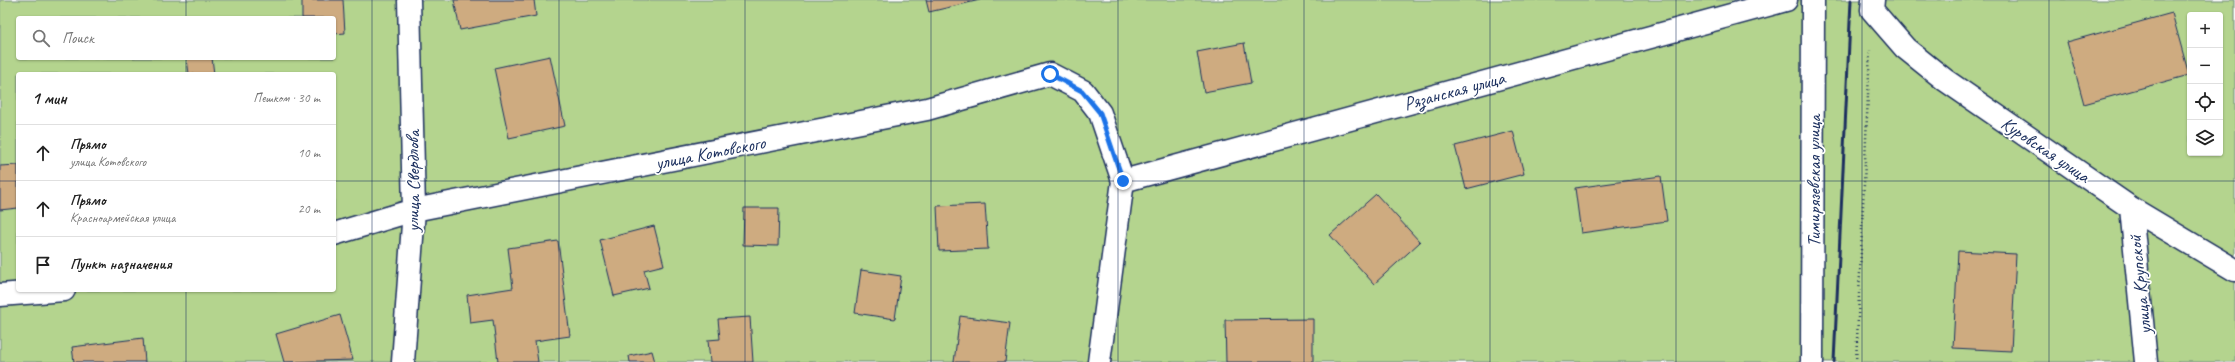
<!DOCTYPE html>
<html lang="ru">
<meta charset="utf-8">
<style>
body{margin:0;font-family:Caveat,sans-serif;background:#f6f6f6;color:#222}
.controls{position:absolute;right:12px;top:12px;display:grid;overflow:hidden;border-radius:4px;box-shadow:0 1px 3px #0004}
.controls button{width:36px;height:36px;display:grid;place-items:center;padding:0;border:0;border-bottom:1px solid #e0e0e0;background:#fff;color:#222;font:20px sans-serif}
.stop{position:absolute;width:12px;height:12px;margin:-9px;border:3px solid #1a73e8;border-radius:50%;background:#fff}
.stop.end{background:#1a73e8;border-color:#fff;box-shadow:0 1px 4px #0008}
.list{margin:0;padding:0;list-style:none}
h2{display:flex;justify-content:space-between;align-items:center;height:52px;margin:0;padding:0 16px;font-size:17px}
h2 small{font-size:13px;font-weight:400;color:#767676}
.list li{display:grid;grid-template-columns:26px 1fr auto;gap:12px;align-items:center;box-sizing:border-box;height:56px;padding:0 16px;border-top:1px solid #e0e0e0}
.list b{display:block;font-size:15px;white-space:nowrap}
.list p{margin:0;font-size:13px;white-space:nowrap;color:#767676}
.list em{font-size:13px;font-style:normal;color:#767676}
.icon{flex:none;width:22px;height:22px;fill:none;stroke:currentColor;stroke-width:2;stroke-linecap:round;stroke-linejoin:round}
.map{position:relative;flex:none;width:2235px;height:362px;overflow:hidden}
.search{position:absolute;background:#fff;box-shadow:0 1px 3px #0004;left:16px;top:16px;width:320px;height:44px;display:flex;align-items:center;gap:10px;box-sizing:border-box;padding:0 14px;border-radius:4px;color:#767676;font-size:15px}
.panel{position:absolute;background:#fff;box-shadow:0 1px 3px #0004;left:16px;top:72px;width:320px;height:220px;border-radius:4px}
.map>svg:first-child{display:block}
.green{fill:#b4d48e;stroke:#688276;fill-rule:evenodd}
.building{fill:#ceab80;stroke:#1b2f5e}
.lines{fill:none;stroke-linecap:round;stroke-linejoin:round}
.street-casing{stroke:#1b2f5e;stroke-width:25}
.path{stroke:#1b2f5e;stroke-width:2.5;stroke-dasharray:1 3;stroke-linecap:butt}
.street{stroke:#fff;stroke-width:22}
.rail{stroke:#1b2f5e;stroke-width:3}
.route{stroke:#1a73e8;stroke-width:5}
.grid{fill:none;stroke:#1b2f5e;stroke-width:1;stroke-opacity:0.55}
.labels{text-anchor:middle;stroke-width:3.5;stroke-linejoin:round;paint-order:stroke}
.street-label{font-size:19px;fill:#1b2f5e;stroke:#fff}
</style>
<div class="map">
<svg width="2235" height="362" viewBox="0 0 2235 362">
<rect width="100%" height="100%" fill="#fff"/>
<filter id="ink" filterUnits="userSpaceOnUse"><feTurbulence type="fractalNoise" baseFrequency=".025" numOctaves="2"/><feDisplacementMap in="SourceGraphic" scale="8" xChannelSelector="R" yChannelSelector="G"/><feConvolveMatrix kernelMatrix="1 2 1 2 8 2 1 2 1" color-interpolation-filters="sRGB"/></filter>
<g filter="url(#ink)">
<path class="green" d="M0,0H2235V362H0ZM2190,15H2220V153H2190ZM18,18H334V58H18ZM18,74H334V290H18Z"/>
<path class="building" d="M302,0H343L345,33L334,34V18H302Z
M454,0H534L536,16L460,30Z
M926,0H980L929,12Z
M2172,13L2189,75L2084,104L2067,42Z
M1244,43L1251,83L1204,92L1197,52Z
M550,56L565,126L509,138L494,68Z
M187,58H212L214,74H189Z
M1513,131L1524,174L1466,189L1455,146Z
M18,165V208L0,210V166Z
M1661,176L1667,221L1581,233L1575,188Z
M1376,194L1420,242L1374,284L1330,235Z
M985,204L988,249L939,251L937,206Z
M744,208H779L778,246L743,245Z
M654,226L664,265L644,270L649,288L614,296L600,240Z
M558,241L570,336L535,341L538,362H498L493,320L470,323L467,295L513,288L508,248Z
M1958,251L2016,254L2011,351L1953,348Z
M861,270L901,276L895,319L855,313Z
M340,315L353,360L284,362L276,334Z
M960,316L1010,323L1005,362H954Z
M750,317L753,362H710L708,340L720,339L718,319Z
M1313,319V362H1226L1225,320Z
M143,338L145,362H74L72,347Z
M652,351L655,362H630L629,356Z"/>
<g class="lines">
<defs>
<path id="street" d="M1873,0L1872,10L1905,48L1945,80L2131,208L2235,270
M1123,181L1786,0
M2131,208L2146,362
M334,234L414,210L927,109L1050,74L1083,91L1100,113L1123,181L1099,362
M0,295L64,290
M403,362L414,210L409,0
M1812,362L1813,0"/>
</defs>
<use href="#street" class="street-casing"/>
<path class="path" d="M1856,362L1870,50"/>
<use href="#street" class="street"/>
<path class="rail" d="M1834,362L1851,0"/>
</g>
</g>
<g class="lines" filter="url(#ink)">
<path class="route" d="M1050,74L1082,91L1100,113L1123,181"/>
</g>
<path class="grid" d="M186,0V18M372,0V362M559,0V362M745,0V362M931,0V362M1118,0V362M1304,0V362M1490,0V362M1676,0V362M1862,0V362M2049,0V362M186,58V74M0,181H18M334,181H2235M186,290V362"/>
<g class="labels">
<g class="street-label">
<text transform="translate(1454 90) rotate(-15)" y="7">Рязанская улица</text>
<text transform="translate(2046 149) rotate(34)" y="7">Куровская улица</text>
<text transform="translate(710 152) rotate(-11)" y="7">улица Котовского</text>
<text transform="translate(412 181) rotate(-90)" y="7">улица Свердлова</text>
<text transform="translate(1813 181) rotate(-90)" y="7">Тимирязевская улица</text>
<text transform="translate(2139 285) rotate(-96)" y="7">улица Крупской</text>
</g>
</g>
</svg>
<div class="controls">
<button>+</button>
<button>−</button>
<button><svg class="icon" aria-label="locate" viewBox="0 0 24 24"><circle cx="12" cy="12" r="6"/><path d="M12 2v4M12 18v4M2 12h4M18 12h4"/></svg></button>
<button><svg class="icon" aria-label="layers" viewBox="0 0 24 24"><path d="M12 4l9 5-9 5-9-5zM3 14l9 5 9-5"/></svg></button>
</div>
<div class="stop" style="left:1050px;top:74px"></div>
<div class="stop end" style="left:1123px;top:181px"></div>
<div class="search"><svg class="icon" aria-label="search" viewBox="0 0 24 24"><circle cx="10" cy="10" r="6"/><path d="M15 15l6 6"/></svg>Поиск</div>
<section class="panel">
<h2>1 мин<small>Пешком · 30 m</small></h2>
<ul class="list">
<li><svg class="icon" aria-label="ahead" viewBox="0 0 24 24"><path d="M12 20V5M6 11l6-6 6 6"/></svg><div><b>Прямо</b><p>улица Котовского</p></div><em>10 m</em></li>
<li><svg class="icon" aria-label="ahead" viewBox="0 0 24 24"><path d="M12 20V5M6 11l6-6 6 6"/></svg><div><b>Прямо</b><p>Красноармейская улица</p></div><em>20 m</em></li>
<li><svg class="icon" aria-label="arrive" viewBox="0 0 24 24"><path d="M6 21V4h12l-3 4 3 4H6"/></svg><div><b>Пункт назначения</b></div></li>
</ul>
</section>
</div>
